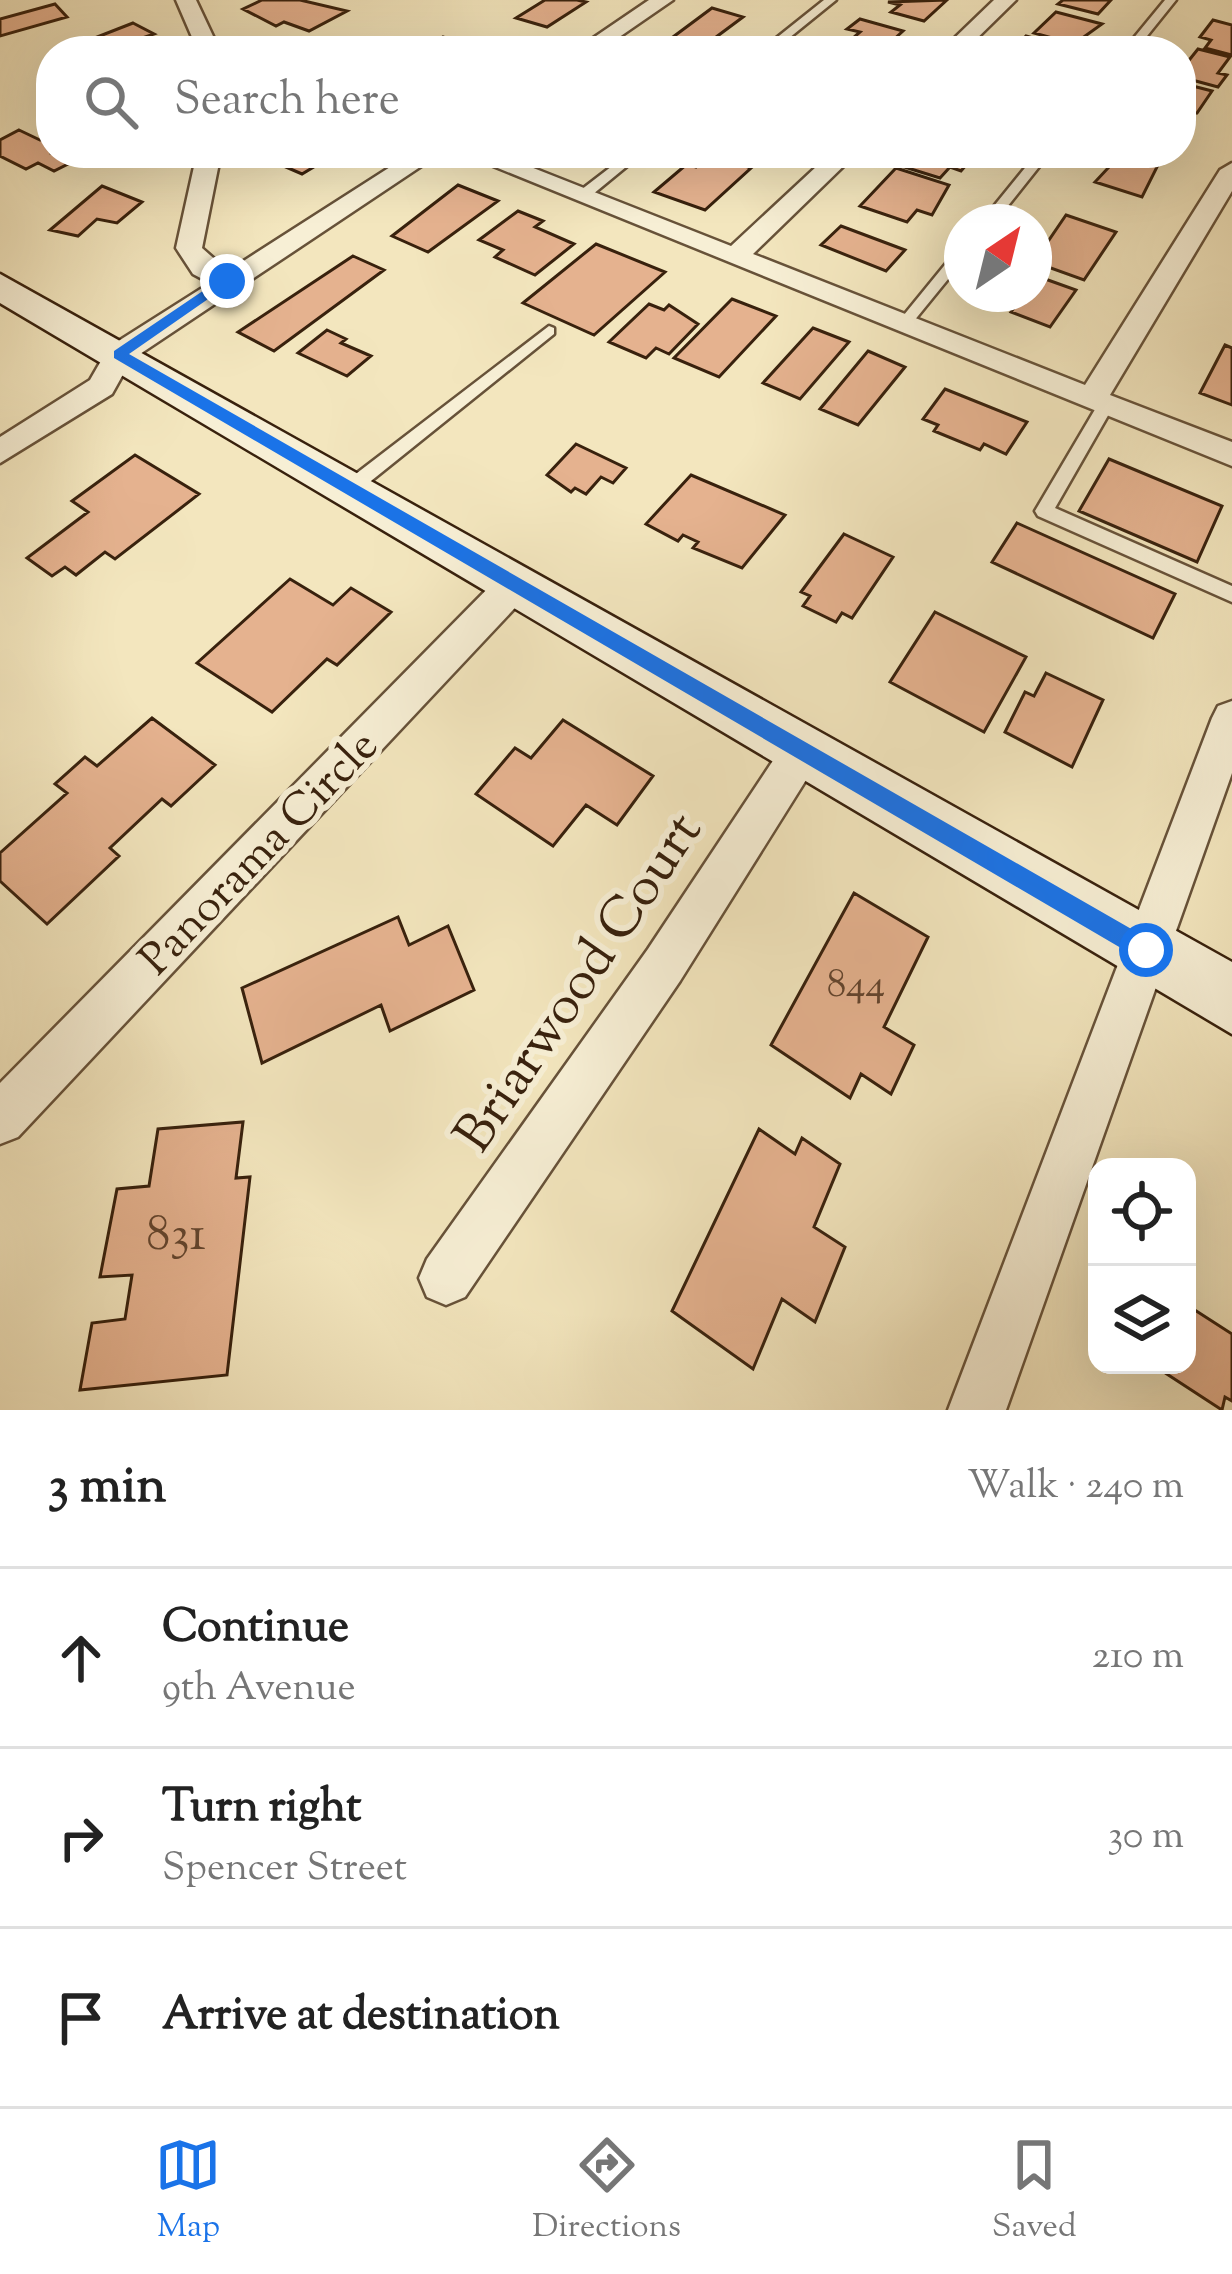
<!DOCTYPE html>
<meta charset="utf-8">
<style>
body{margin:0;font-family:"Sorts Mill Goudy",serif;background:#f2f2f2;color:#222}
.controls{position:absolute;right:36px;bottom:36px;display:grid;overflow:hidden;border-radius:24px;box-shadow:0 12px 48px #0002}
.controls button{width:108px;height:108px;display:grid;place-items:center;padding:0;border:0;border-bottom:3px solid #e0e0e0;background:#fff;color:#222;font:60px sans-serif}
.compass{position:absolute;left:944px;top:204px;width:108px;height:108px;border-radius:50%;background:#fff;box-shadow:0 12px 48px #0002;rotate:35deg}
.stop{position:absolute;width:36px;height:36px;margin:-27px;border:9px solid #1a73e8;border-radius:50%;background:#fff}
.stop.end{background:#1a73e8;border-color:#fff;box-shadow:0 3px 12px #0008}
.list{margin:0;padding:0;list-style:none}
h2{display:flex;justify-content:space-between;align-items:center;height:156px;margin:0;padding:0 48px;font-size:51px}
h2 small{font-size:39px;font-weight:400;color:#767676}
.list li{display:grid;grid-template-columns:78px 1fr auto;gap:36px;align-items:center;box-sizing:border-box;height:180px;padding:0 48px;border-top:3px solid #e0e0e0}
.list b{display:block;font-size:45px;white-space:nowrap}
.list p{margin:0;font-size:39px;white-space:nowrap;color:#767676}
.list em{font-size:39px;font-style:normal;color:#767676}
.icon{flex:none;width:66px;height:66px;fill:none;stroke:currentColor;stroke-width:2;stroke-linecap:round;stroke-linejoin:round}
.map{position:relative;flex:none;width:1232px;height:1410px;overflow:hidden}
.search{position:absolute;background:#fff;box-shadow:0 12px 48px #0002;left:36px;right:36px;top:36px;height:132px;display:flex;align-items:center;gap:30px;box-sizing:border-box;padding:0 42px;border-radius:48px;color:#767676;font-size:45px}
.sheet{height:696px;background:#fff}
nav{display:flex;justify-content:space-around;align-items:center;box-sizing:border-box;height:168px;border-top:3px solid #e0e0e0;background:#fff;font-size:33px;color:#767676}
nav a{display:grid;justify-items:center;gap:6px}
nav .on{color:#1a73e8}
.map>svg:first-child{display:block}
.building{fill:#e5b28f;stroke:#38210d;stroke-width:3}
.lines{fill:none;stroke-linecap:round;stroke-linejoin:round}
.service-casing{stroke:#675239;stroke-width:5}
.minor-casing{stroke:#675239;stroke-width:5}
.secondary-casing{stroke:#38210d;stroke-width:5}
.service{fill:#f7efd5;fill-rule:evenodd}
.minor{fill:#f7efd5;fill-rule:evenodd}
.secondary{fill:#f7efd5;fill-rule:evenodd}
.route{fill:#1a73e8}
.labels{text-anchor:middle;stroke-width:12;stroke-linejoin:round;paint-order:stroke}
.number-label{font-size:39px;fill:#63452e}
.street-label{font-size:45px;fill:#38210d;stroke:#f7efd5}
.near-number-label{font-size:48px;fill:#63452e}
.near-street-label{font-size:54px;fill:#38210d;stroke:#f7efd5}
</style>
<div class="map">
<svg width="1232" height="1410" viewBox="0 0 1232 1410">
<rect width="100%" height="100%" fill="#f3e6be"/>
<filter id="stains"><feTurbulence type="fractalNoise" baseFrequency=".00167" numOctaves="4"/><feColorMatrix values="0 0 0 0 .2 0 0 0 0 .09 0 0 0 0 .02 0 0 0 .5 -.17"/></filter>
<radialGradient id="worn" r=".72"><stop offset=".6" stop-color="#630" stop-opacity="0"/><stop offset="1" stop-color="#630" stop-opacity=".3"/></radialGradient>
<path class="building" d="M262,0H300L347,11L309,31L284,22L276,26L243,9Z
M545,0H577L586,2L547,27L516,18Z
M947,0L924,21L891,12L900,5L888,2Z
M1063,0H1111L1098,14L1058,4Z
M55,4L67,17L0,36V19Z
M712,8L743,17L704,46L673,37Z
M1056,12L1102,24L1074,44L1034,33Z
M860,19L903,31L881,51L845,45L860,32L847,29Z
M1213,20L1232,25V55L1205,48L1211,40L1200,37Z
M133,23L154,34L145,37L158,44L141,51H83L74,46Z
M1026,36L1069,48L1014,49Z
M443,37L467,45L477,39L509,50L444,51L429,46Z
M1198,49L1230,57L1218,73L1227,75L1218,87L1181,77V63L1186,64Z
M1181,83L1212,91L1197,113L1181,114Z
M19,130L40,140L51,139V153L86,155L54,171L38,163L26,169L0,156V140Z
M274,153H337L302,174L265,158Z
M910,153H963L973,157L961,171L950,167L940,178L898,165Z
M1122,153L1161,159L1142,197L1095,182Z
M711,154L751,168L705,210L654,192L687,164L696,167Z
M896,168L949,185L932,215L917,210L907,222L860,206Z
M458,185L498,201L428,252L392,236Z
M102,186L142,202L117,223L97,219L78,236L50,230Z
M518,211L543,221L535,227L574,244L535,275L495,257L503,250L479,240Z
M1066,215L1116,232L1084,280L1034,262Z
M841,226L905,250L886,271L821,245Z
M596,244L665,272L594,335L523,303Z
M353,256L384,270L274,351L238,332Z
M1034,275L1076,290L1050,327L1011,312L1024,294H1034Z
M732,299L776,316L719,377L674,358Z
M649,304L664,310L669,305L698,324L669,354L656,348L646,358L609,342Z
M813,328L849,342L800,399L763,383Z
M327,330L346,339L341,343L371,356L347,376L298,353Z
M1225,345L1232,348V405L1200,393Z
M868,351L905,367L858,425L820,409Z
M945,389L1027,422L1006,454L984,444L980,450L934,431L938,425L923,419Z
M576,444L626,468L613,483L601,477L586,494L575,488L571,492L547,475Z
M135,455L199,494L115,559L105,552L76,575L65,567L52,576L27,558L88,512L72,501Z
M1109,459L1222,506L1197,562L1079,511Z
M691,475L785,515L742,568L693,548L698,542L683,535L678,541L646,524Z
M1017,523L1175,594L1153,638L992,562Z
M844,534L893,557L852,618L842,613L836,622L803,606L810,596L801,592Z
M290,579L333,605L351,588L391,612L337,665L327,659L272,712L197,663Z
M935,612L1026,657L984,732L890,682Z
M1046,673L1103,700L1072,767L1005,732L1025,692L1034,696Z
M152,718L215,765L171,806L162,799L110,848L119,856L47,924L0,881V853L67,793L55,784L85,757L97,766Z
M563,720L653,776L617,825L586,805L553,846L476,794L515,748L531,758Z
M854,893L928,937L884,1027L914,1045L891,1094L861,1074L850,1098L771,1045Z
M398,917L409,945L448,926L474,990L390,1031L381,1005L262,1063L242,988Z
M243,1122L236,1178L250,1177L227,1375L80,1390L92,1323L125,1319L132,1275L100,1277L117,1189L149,1186L158,1129Z
M759,1129L795,1154L802,1138L840,1164L814,1227L845,1247L815,1322L782,1299L753,1369L672,1311Z
M1187,1305L1232,1334V1401L1225,1397L1222,1410L1153,1365H1187Z"/>
<g class="lines">
<defs>
<path id="service" d="M824,0H836L773,51H760Z
M1165,0H1176L1135,51H1123Z
M629,153H643L587,199H577V193Z
M1037,153H1050L995,222H981Z
M962,249V262L909,327H899V321L957,250Z
M549,326L554,328V334L356,493H344V483Z
M1106,399L1114,405L1055,508L1232,586V602L1038,516L1035,511L1038,506L1100,401Z"/>
<path id="minor" d="M176,0H196L220,51H198Z
M649,0H673L599,51H574Z
M994,0H1016L964,51H941Z
M197,153H221L202,248L228,271L412,153H441L131,360L112,394L0,463V437L90,380L109,347L210,283L193,274L176,248Z
M461,153H495L731,246L831,153H857L753,254L1085,385L1220,170L1232,163V191L1110,395L1232,442V466Z
M515,570L528,574L533,584L528,594L18,1137L0,1144V1083L502,574Z
M1232,701V773L1006,1410H948L1212,718L1218,706Z
M802,733L816,738L822,751L816,764L680,981L465,1297L446,1305L427,1297L419,1278L427,1259L648,949L788,738Z"/>
<path id="secondary" d="M0,274L1232,962V1034L0,303Z"/>
</defs>
<use href="#service" class="service-casing"/>
<use href="#minor" class="minor-casing"/>
<use href="#secondary" class="secondary-casing"/>
<use href="#service" class="service"/>
<use href="#minor" class="minor"/>
<use href="#secondary" class="secondary"/>
</g>
<path class="route" d="M222,278L234,281L129,354L1154,942V958H1138L114,358V351Z"/>
<g class="labels">
<g class="number-label">
<text x="856" y="996">844</text>
</g>
<g class="street-label">
<text transform="translate(257 851) rotate(-46)" y="16">Panorama Circle</text>
</g>
<g class="near-number-label">
<text x="176" y="1249">831</text>
</g>
<g class="near-street-label">
<text transform="translate(576 981) rotate(-56)" y="19">Briarwood Court</text>
</g>
</g>
<rect width="100%" height="100%" filter="url(#stains)"/>
<rect width="100%" height="100%" fill="url(#worn)"/>
</svg>
<div class="controls">
<button><svg class="icon" aria-label="locate" viewBox="0 0 24 24"><circle cx="12" cy="12" r="6"/><path d="M12 2v4M12 18v4M2 12h4M18 12h4"/></svg></button>
<button><svg class="icon" aria-label="layers" viewBox="0 0 24 24"><path d="M12 4l9 5-9 5-9-5zM3 14l9 5 9-5"/></svg></button>
</div>
<svg class="compass" viewBox="-18 -18 36 36"><path d="M0-13l5 13h-10z" fill="#e53935"/><path d="M0 13l5-13h-10z" fill="#767676"/></svg>
<div class="stop" style="left:1146px;top:950px"></div>
<div class="stop end" style="left:227px;top:281px"></div>
<div class="search"><svg class="icon" aria-label="search" viewBox="0 0 24 24"><circle cx="10" cy="10" r="6"/><path d="M15 15l6 6"/></svg>Search here</div>
</div>
<section class="sheet">
<h2>3 min<small>Walk · 240 m</small></h2>
<ul class="list">
<li><svg class="icon" aria-label="ahead" viewBox="0 0 24 24"><path d="M12 20V5M6 11l6-6 6 6"/></svg><div><b>Continue</b><p>9th Avenue</p></div><em>210 m</em></li>
<li><svg class="icon" aria-label="right" viewBox="0 0 24 24"><path d="M7 20v-9h11M14 6l5 5-5 5"/></svg><div><b>Turn right</b><p>Spencer Street</p></div><em>30 m</em></li>
<li><svg class="icon" aria-label="arrive" viewBox="0 0 24 24"><path d="M6 21V4h12l-3 4 3 4H6"/></svg><div><b>Arrive at destination</b></div></li>
</ul>
</section>
<nav>
<a class="on"><svg class="icon" aria-label="map" viewBox="0 0 24 24"><path d="M3 6l6-2 6 2 6-2v14l-6 2-6-2-6 2zM9 4v14M15 6v14"/></svg>Map</a>
<a><svg class="icon" aria-label="directions" viewBox="0 0 24 24"><path d="M12 3l9 9-9 9-9-9zM9 14v-3h6M13 9l2 2-2 2"/></svg>Directions</a>
<a><svg class="icon" aria-label="saved" viewBox="0 0 24 24"><path d="M7 4h10v16l-5-4-5 4z"/></svg>Saved</a>
</nav>
